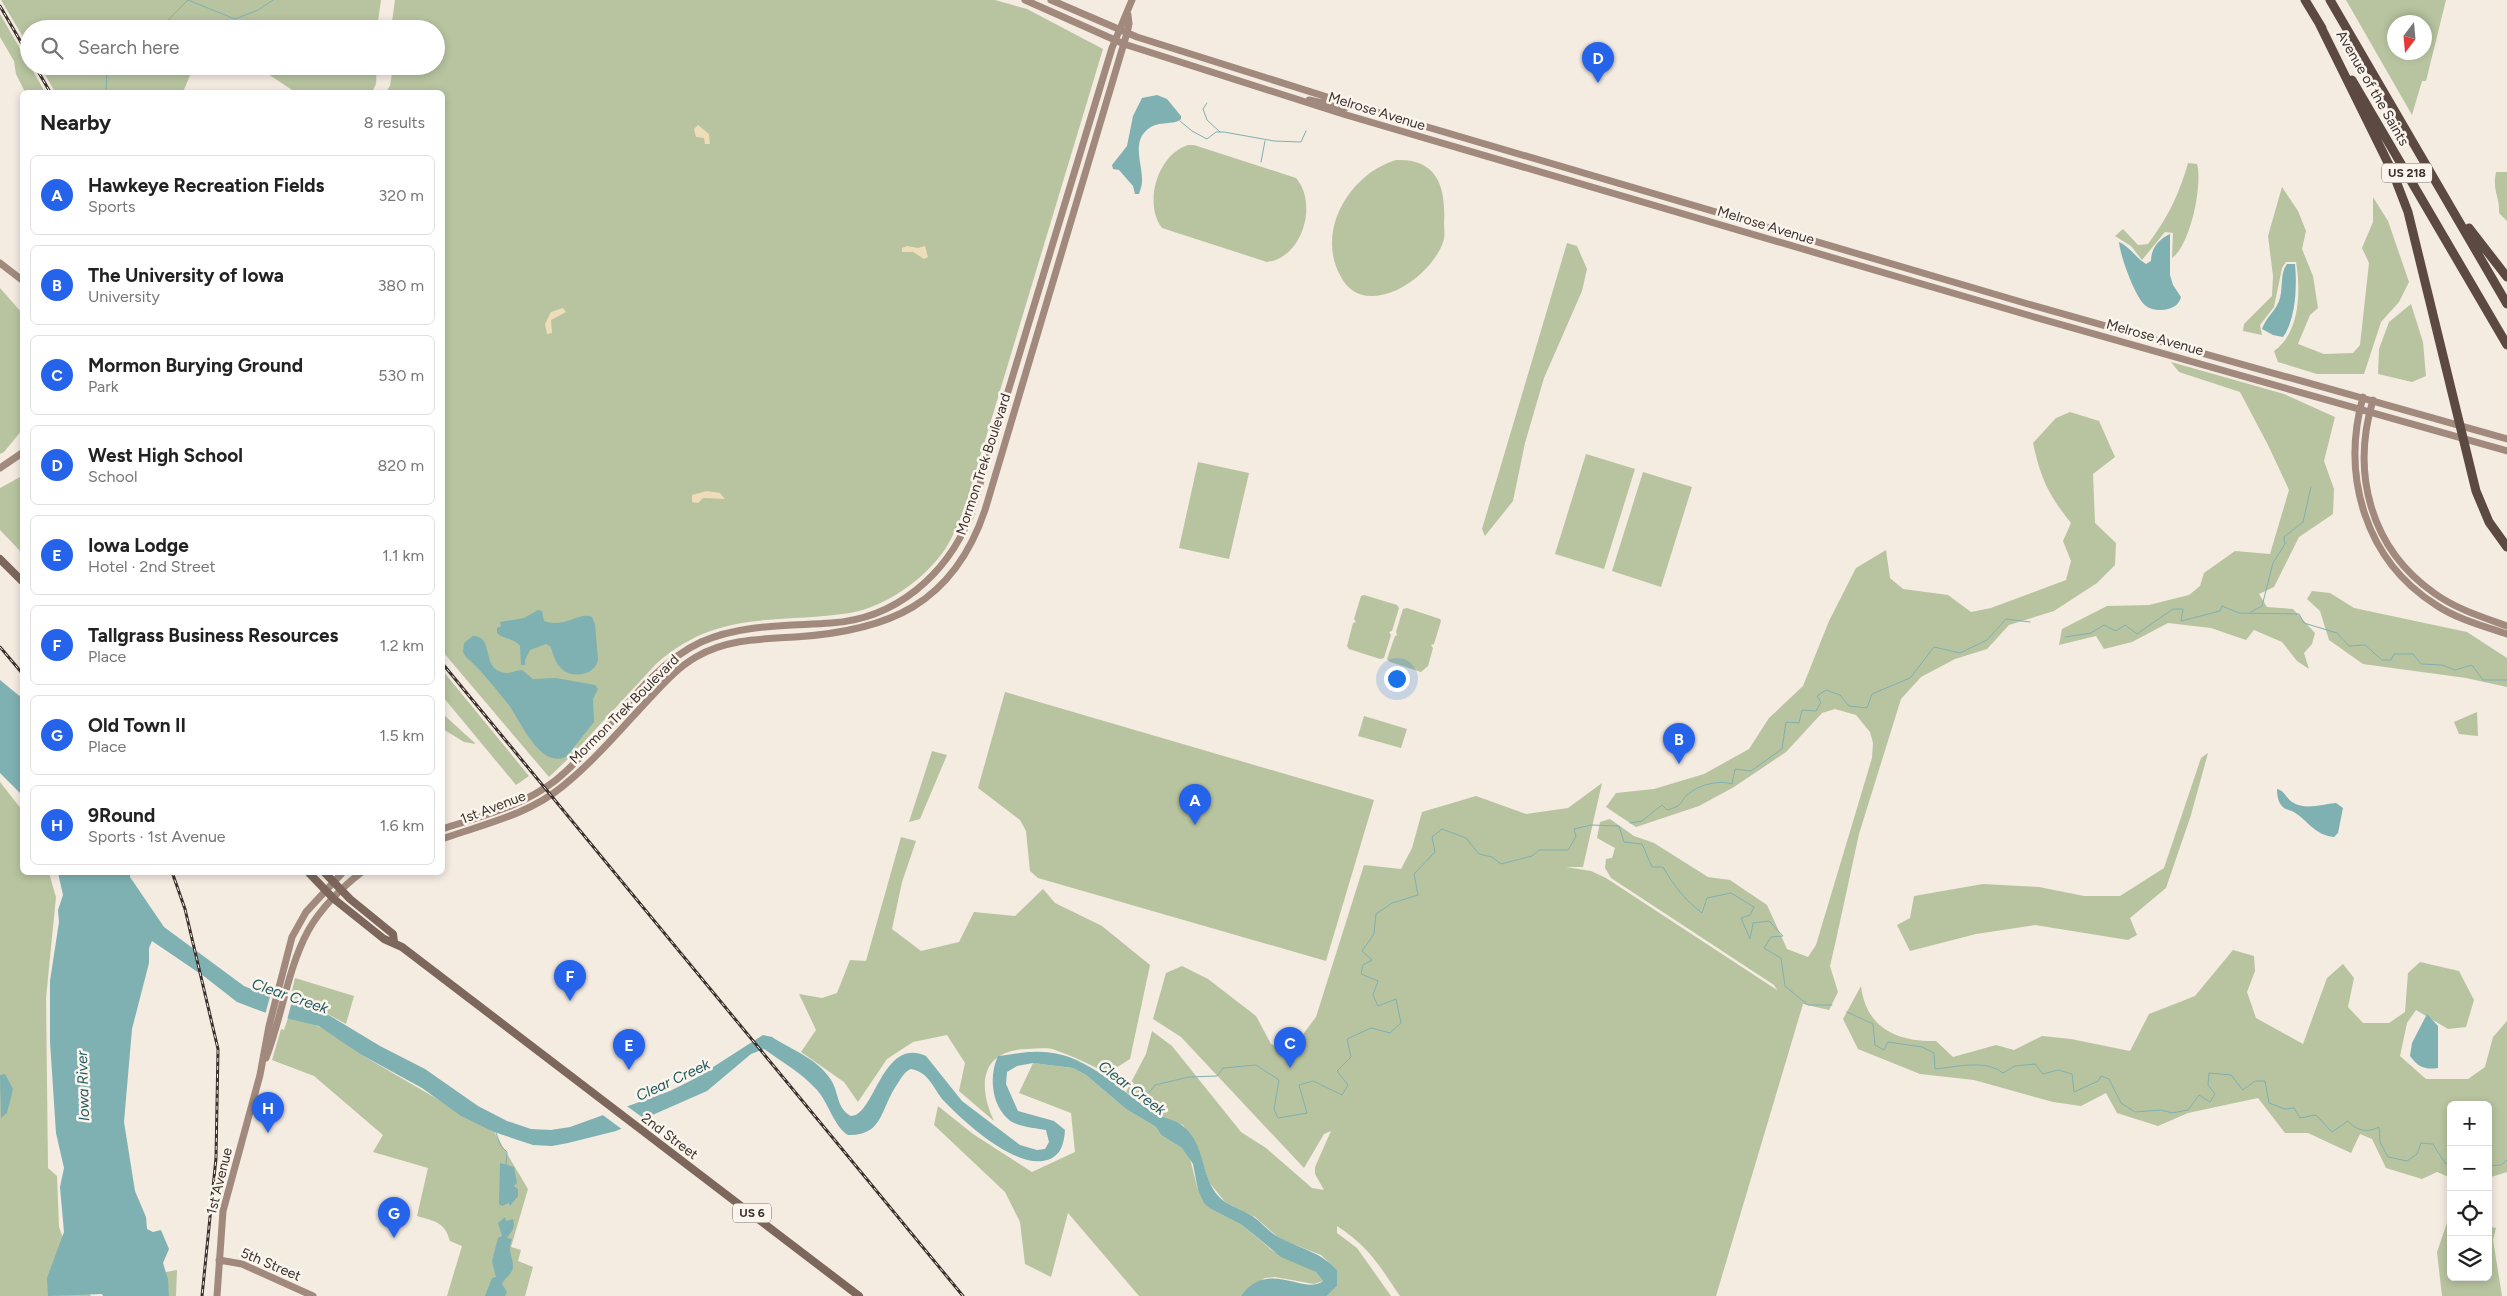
<!DOCTYPE html>
<meta charset="utf-8">
<style>
body{margin:0;font-family:Figtree,sans-serif;background:#f6f6f6;color:#222}
.controls{position:absolute;right:15px;bottom:15px;display:grid;overflow:hidden;border-radius:8px;box-shadow:0 2px 8px #0003}
.controls button{width:45px;height:45px;display:grid;place-items:center;padding:0;border:0;border-bottom:1px solid #e0e0e0;background:#fff;color:#222;font:25px sans-serif}
.compass{position:absolute;left:2387px;top:15px;width:45px;height:45px;border-radius:50%;background:#fff;box-shadow:0 2px 8px #0003;rotate:196deg}
.you{position:absolute;left:1396px;top:678px;width:18px;height:18px;margin:-12px;border:4px solid #fff;border-radius:50%;background:#1a73e8;box-shadow:0 0 0 8px #1a73e833}
.badge{display:grid;place-items:center;width:32px;height:32px;border-radius:50%;background:#2563eb;color:#fff;font-size:16px;font-weight:700}
.pin{position:absolute;translate:-50% -41px;filter:drop-shadow(0 1px 2px #0008)}
.pin::after{content:'';position:absolute;top:26px;width:18px;height:15px;background:inherit;clip-path:polygon(0 0,100% 0,50% 100%)}
.list{margin:0;padding:0;list-style:none}
h2{display:flex;justify-content:space-between;align-items:center;height:65px;margin:0;padding:0 20px;font-size:21px}
h2 small{font-size:16px;font-weight:400;color:#767676}
.list li{display:grid;grid-template-columns:32px 1fr auto;gap:15px;align-items:center;box-sizing:border-box;height:80px;margin:0 10px 10px;padding:0 10px;border:1px solid #e0e0e0;border-radius:8px}
.list b{display:block;font-size:19px;white-space:nowrap}
.list p{margin:0;font-size:16px;white-space:nowrap;color:#767676}
.list em{font-size:16px;font-style:normal;color:#767676}
.icon{flex:none;width:28px;height:28px;fill:none;stroke:currentColor;stroke-width:2;stroke-linecap:round;stroke-linejoin:round}
.map{position:relative;flex:none;width:2507px;height:1296px;overflow:hidden}
.search{position:absolute;background:#fff;box-shadow:0 2px 8px #0003;left:20px;top:20px;width:425px;height:55px;display:flex;align-items:center;gap:12px;box-sizing:border-box;padding:0 18px;border-radius:28px;color:#767676;font-size:19px}
.panel{position:absolute;background:#fff;box-shadow:0 2px 8px #0003;left:20px;top:90px;width:425px;height:785px;border-radius:8px}
.map>svg:first-child{display:block}
.green{fill:#b8c4a0;fill-rule:evenodd}
.sand{fill:#efdcb8}
.water{fill:#7fb0b2}
.pier{fill:#f4ebe1}
.lines{fill:none;stroke-linecap:round;stroke-linejoin:round}
.stream{stroke:#7fb0b2;stroke-width:1}
.secondary{stroke:#a18a7d;stroke-width:7}
.primary{stroke:#7d675c;stroke-width:8}
.highway{stroke:#5c4a42;stroke-width:9}
.rail-casing{stroke:#3b302b;stroke-width:3}
.rail{stroke:#fbf5ee;stroke-width:1;stroke-dasharray:4;stroke-linecap:butt}
.labels{text-anchor:middle;stroke-width:5;stroke-linejoin:round;paint-order:stroke}
.shield{fill:#fbf5ee;stroke:#756b66;stroke-width:1}
.shield-label{font-size:12px;font-weight:bold;fill:#3b302b}
.street-label{font-size:14px;fill:#3b302b;stroke:#fbf5ee}
.water-label{font-size:15px;font-style:italic;fill:#1f5a5e;stroke:#fbf5ee}
</style>
<div class="map">
<svg width="2507" height="1296" viewBox="0 0 2507 1296">
<rect width="100%" height="100%" fill="#f4ebe1"/>
<path class="green" d="M1,0H381L377,29H29V47Z
M395,0H995L1027,9L1103,49L964,510C959,523 953,536 946,548C926,578 886,607 850,613C776,624 717,609 656,664L569,758L549,777L443,652L442,92H386L390,86L393,66H436V29H391Z
M2346,0H2446L2426,81H2422L2412,115ZM2394,22H2424V52H2394Z
M0,14L45,92H25L16,74L14,61L0,37Z
M40,66H194L183,92H55Z
M256,66H377L376,84L372,92H295Z
M1188,145H1194L1296,178C1318,203 1303,258 1267,262L1162,228C1143,203 1158,154 1188,145Z
M1396,160C1438,158 1446,188 1444,223C1444,228 1445,234 1444,239C1437,266 1400,297 1371,296C1358,296 1347,289 1341,277C1315,232 1349,174 1396,160Z
M2188,163L2197,164C2203,185 2190,246 2172,258L2173,233L2165,232L2142,260L2131,246L2115,236L2123,229L2138,245L2148,244C2168,217 2179,195 2188,163Z
M2496,172H2507V221L2499,213C2500,196 2492,192 2496,172Z
M2282,187L2298,211L2306,231L2302,249L2313,276L2318,308L2310,315L2298,344L2324,354L2353,353L2360,345L2369,263L2362,248L2373,222V197L2388,221L2409,282L2399,302L2381,322L2364,374H2317L2278,362L2274,351C2300,333 2301,291 2296,262H2286L2282,268L2274,307L2260,325L2262,335L2243,331L2244,324L2272,296L2273,276L2268,236Z
M1567,243L1577,246L1587,269L1582,291L1544,378L1525,443L1513,501L1485,536L1482,529Z
M0,288L22,313V430L4,452L0,454Z
M2411,304L2423,342L2426,376L2412,382L2378,374L2379,349L2389,322Z
M2171,362L2284,394L2335,417L2324,461L2334,489L2333,514L2299,537L2274,587L2259,594L2267,607L2293,609L2315,633L2312,644L2304,653L2309,669L2297,661L2282,642L2254,630L2246,640L2211,628L2168,623L2132,642L2104,649L2096,636L2059,645L2062,629L2107,606L2149,605L2189,595L2200,586L2204,573L2235,551L2270,554L2289,490L2268,445L2240,392L2179,372Z
M2070,412L2099,421L2115,457L2093,474L2095,523L2116,543L2115,565L2097,583L2054,611L2009,625L1987,649L1955,659L1921,677L1901,699L1859,834L1836,940L1830,966L1838,992L1829,1010L1803,1004L1716,1296H1400C1379,1265 1369,1247 1337,1226V1233L1357,1248L1391,1296H1327L1337,1286V1270L1321,1255L1280,1239L1255,1217L1225,1202L1209,1182L1198,1148L1183,1125L1157,1114L1126,1092L1146,1054L1152,1031L1172,1046L1241,1132L1266,1148L1312,1188L1324,1190L1315,1174V1167L1331,1131L1324,1134L1304,1168L1181,1037L1153,1019L1166,973L1182,966L1208,979L1256,1016L1271,1044L1296,1055L1304,1033L1316,1017L1364,865L1401,869L1412,848L1422,812L1476,796L1526,814L1568,808L1602,783L1583,867H1566L1591,871L1606,878L1777,990L1774,985L1611,878L1605,868L1606,859L1612,858L1615,848L1597,838L1600,822L1610,819L1634,836L1654,843L1708,877L1730,880L1767,905L1787,949L1808,957L1816,945L1872,758L1873,743L1870,732L1856,715L1835,709L1822,713L1786,752L1734,787L1699,806L1636,827L1606,807L1616,793L1654,789L1704,774L1749,749L1769,718L1803,686L1829,621L1856,568L1886,550L1890,578L1903,589L1948,595L1971,612L1991,608L2066,580L2071,561L2063,541L2071,523C2048,494 2041,479 2033,443L2056,418Z
M1586,454L1635,469L1604,569L1555,554Z
M1198,462L1249,473L1229,559L1179,548Z
M1643,472L1692,487L1661,587L1612,571Z
M22,476V553L0,530V488Z
M2312,591L2330,593L2354,608L2467,632L2507,658V687L2466,678L2363,664L2329,640L2320,611L2307,599Z
M1364,595L1397,605L1399,608L1392,631L1389,632L1391,635L1384,658L1380,659L1349,649L1347,646L1353,623L1356,622L1354,619L1361,596Z
M1407,608L1440,619L1441,621L1434,644L1431,645L1433,648L1428,666L1421,672L1390,662L1387,659L1395,636L1397,635L1396,632L1403,609Z
M442,671H443L529,776L516,785L443,697Z
M1005,692L1374,800L1326,961L1038,878L1030,871L1026,831L1020,820L978,788Z
M442,712L444,715L476,744L464,742L443,729Z
M2477,712L2478,736L2459,734L2454,722Z
M1364,716L1407,729L1401,748L1358,736Z
M932,751L947,755L920,819L909,822Z
M2208,753L2191,815L2166,888L2130,918L2137,935L2128,940L2035,925L1976,934L1910,951L1897,925L1910,918L1914,896L1983,884L2039,887L2084,896H2120L2164,868L2201,758Z
M0,782L22,810V872L49,873L56,897L46,998L48,1168L57,1176L59,1227L76,1274L91,1296H0Z
M901,837L916,841L902,882L892,929L921,951L959,942L974,912L1015,916L1043,889L1055,903L1102,926L1150,965L1130,1059L1108,1073C1090,1065 1073,1056 1055,1050C1047,1047 1036,1049 1028,1049C981,1050 977,1084 994,1121L959,1091L965,1063L947,1035L913,1042L887,1059L858,1102L844,1082L801,1052L816,1030L799,994L822,998L837,993L850,960L866,961Z
M2233,950L2254,956L2255,971L2247,992L2256,1018L2303,1044L2327,978L2343,964L2354,978L2348,1007L2363,1023H2389L2405,1012L2408,973L2420,962L2459,971L2474,1000L2466,1027L2448,1029L2416,1010L2407,1023L2400,1056L2426,1079H2468L2485,1067L2493,1037L2507,1021V1172L2488,1178V1105H2451V1178L2437,1172L2422,1179L2386,1168L2372,1139L2360,1134L2351,1153L2308,1133H2285L2258,1098L2188,1113L2158,1126L2117,1113L2106,1093L2081,1106L2053,1102L1974,1080L1920,1074L1858,1049L1843,1019L1861,986C1866,1028 1897,1042 1936,1041L1953,1057L1996,1045L2014,1050L2042,1036L2071,1039L2130,1051L2149,1014L2195,996Z
M295,978L354,996L346,1024L322,1011L292,1001L293,996L291,995Z
M288,1018L305,1021L326,1029L360,1054L494,1132L528,1189L511,1247L521,1250L518,1261L533,1267L525,1296H447L462,1246L450,1241C445,1222 434,1221 417,1216L428,1168L373,1152L383,1135L314,1076L272,1060L281,1029L284,1030Z
M1033,1063L1073,1068L1086,1075L1126,1109L1156,1127L1161,1135L1182,1148L1189,1155L1198,1190L1211,1209L1242,1225L1273,1251L1316,1272L1323,1281L1314,1284L1275,1277L1265,1278L1241,1296H1139L1068,1213L1051,1277L1025,1264L1020,1222L1005,1192L934,1125L938,1106L973,1134L1032,1172L1075,1152L1071,1113L1019,1093Z
M2451,1211V1277H2488V1226L2496,1228L2493,1240L2502,1296H2442L2437,1252Z
M177,1270L176,1296H169L166,1272Z"/>
<path class="sand" d="M698,125L709,134L710,144H705L704,138L696,137L694,129Z
M907,246L918,248L925,246L928,257L924,259L913,252H902V248Z
M563,308L566,312L551,320L552,333L547,334L545,324L551,312Z
M707,491L720,493L725,499L703,498L698,503L692,502V495Z"/>
<path class="water" d="M1157,95L1167,99L1181,116V119C1174,126 1159,120 1148,129C1131,142 1143,165 1142,182C1142,186 1140,190 1139,194H1135L1133,186L1119,170L1113,169L1112,165L1127,146L1133,116L1142,98Z
M2170,234V275L2173,285L2181,297C2179,304 2175,307 2168,309C2161,311 2151,310 2146,306C2135,298 2120,255 2119,242C2130,247 2136,258 2146,264L2151,261C2151,248 2159,239 2170,234Z
M2287,264H2295C2297,286 2296,319 2283,337L2273,335L2262,329C2266,317 2277,310 2280,298C2283,286 2280,273 2287,264Z
M538,610L542,611L544,621C565,629 579,611 592,617L595,624L598,659C597,674 574,679 563,670C555,664 554,655 550,646L546,644L530,650L525,660V665H521L520,646C514,638 504,640 497,633V628L501,626L500,622L524,618Z
M473,636C496,636 479,671 507,673C512,673 517,670 522,670L533,679L556,678L595,685L598,689L593,699L594,722L566,757C539,769 520,719 508,704C495,688 481,670 466,657L463,652L464,643Z
M0,680L22,698V795L0,773Z
M2277,789C2285,791 2285,797 2292,802C2306,811 2322,804 2336,803L2343,808L2338,833L2334,837C2315,835 2309,822 2294,812C2291,810 2286,810 2283,807C2278,803 2277,795 2277,789Z
M130,872V877L164,927L244,986L261,993L322,1011L380,1046L425,1069L478,1106L507,1121L531,1129L551,1130L570,1127L670,1091L696,1078L763,1035L772,1037C792,1050 818,1059 831,1080C839,1092 836,1108 851,1116C875,1116 882,1036 926,1056L962,1101L1020,1145L1037,1150L1045,1149L1049,1142L1046,1130C1035,1128 1017,1127 1008,1119C991,1104 989,1075 998,1056C1009,1055 1021,1052 1032,1052C1079,1048 1113,1084 1148,1109C1167,1122 1180,1116 1194,1139C1206,1160 1204,1187 1225,1202C1235,1208 1246,1211 1255,1218C1264,1225 1271,1234 1282,1239C1302,1249 1322,1253 1337,1270V1286L1327,1296H1241C1268,1258 1304,1296 1323,1281L1316,1272L1281,1257L1242,1225L1211,1209L1204,1203L1198,1190L1193,1164L1182,1148L1161,1135L1156,1127L1126,1109L1086,1075L1073,1068L1033,1063L1017,1066L1007,1072L1006,1084L1018,1111L1054,1121L1065,1130C1064,1144 1061,1156 1047,1160C1016,1170 963,1121 943,1100C933,1088 929,1072 911,1069C905,1071 902,1077 898,1083C880,1108 884,1136 848,1135C835,1128 828,1102 817,1090C802,1073 782,1062 764,1049L751,1054L707,1091L616,1131L568,1143L552,1146L533,1145L494,1132L461,1116L422,1088L360,1054L319,1026L269,1014L237,1002L205,977L152,941L149,948V963L132,1029L124,1122L135,1191L146,1217L147,1229L153,1232L161,1230L169,1249L163,1263L168,1279L169,1296H103L102,1294L48,1296L47,1278L64,1232L60,1187L64,1168L56,1133L50,1042V981L59,922L58,910L63,895L58,873Z
M2427,1014L2438,1026V1068C2425,1070 2418,1067 2410,1056L2412,1043Z
M5,1074L13,1089L7,1113L1,1118L0,1075Z
M500,1163L514,1167L517,1183L514,1186L518,1189V1196L510,1206L509,1203L502,1206L499,1204Z
M505,1217L506,1221L513,1219C516,1228 511,1232 507,1238L512,1239C507,1252 513,1255 513,1267C512,1275 505,1277 502,1284L507,1292L505,1296H485L492,1278L496,1277L492,1261L498,1238L502,1236L498,1223Z"/>
<path class="pier" d="M271,993L293,998L287,1020L265,1015Z
M624,1104L646,1120L623,1130L600,1113Z"/>
<g class="lines">
<path class="stream" d="M159,29L188,0L235,19L258,10L273,0
M106,92L107,66
M1207,103L1203,109L1207,120L1220,132
M1180,121L1192,131L1207,139L1216,132H1224L1274,141L1301,142L1306,131
M1261,162L1265,141
M2251,612L2262,606L2273,563L2285,544L2284,537L2303,522L2311,487
M2065,637L2091,633L2104,625L2116,631L2125,625L2137,634L2173,609H2183L2181,621L2220,611L2222,606L2239,613L2299,614L2304,623L2337,633L2349,646L2365,645L2382,660H2391L2394,654H2413L2421,664L2442,665L2455,670L2472,665L2483,680H2507
M1630,823L1642,821L1662,805L1667,810C1686,805 1678,801 1691,792C1701,784 1721,780 1732,784L1735,769L1751,771L1782,749L1786,722L1799,723L1802,710L1816,711L1821,702L1817,696L1826,690L1840,695L1849,706L1867,708L1872,694L1910,678L1934,647L1960,653L1987,640L2006,619L2030,622
M1847,1012L1873,1024L1875,1045L1884,1050L1888,1042L1922,1047L1934,1053L1935,1069C1957,1067 1985,1059 2003,1073L2015,1066L2035,1064L2043,1074L2058,1070L2072,1074L2074,1092L2098,1081L2101,1076L2109,1079L2121,1103L2135,1112L2161,1110L2172,1113L2188,1110L2199,1095L2210,1102L2215,1094L2208,1085L2209,1073L2231,1075L2243,1090L2255,1081H2265L2269,1103L2285,1109L2294,1108L2300,1118L2316,1115L2332,1132L2348,1121C2357,1131 2367,1133 2379,1127L2380,1142L2388,1157L2407,1161L2417,1154L2421,1143L2433,1144L2445,1163L2451,1164
M1135,1098L1147,1095L1155,1085L1189,1077L1217,1076L1223,1068L1256,1065L1279,1080L1274,1109L1278,1118L1307,1113L1299,1085L1313,1081L1342,1095L1348,1085L1337,1071L1351,1057L1347,1039L1371,1028L1390,1033L1401,1023L1396,999L1378,1006L1373,995L1378,981L1361,974L1363,965L1372,960L1362,951L1374,934L1376,914L1392,903L1418,895L1414,874L1435,852L1432,837L1442,829L1466,838L1479,854L1492,857L1501,864L1532,856L1539,850H1568L1576,837L1574,829L1591,825L1619,826L1624,842L1642,844L1652,867H1663C1673,885 1686,901 1702,913L1707,898L1731,893L1754,907L1750,915L1741,918L1750,939L1753,923L1769,921L1783,936L1771,937L1764,948L1781,958L1785,986L1808,1005H1832
M496,1133L501,1146L507,1152L506,1165
M2488,1166L2501,1165L2507,1160"/>
<path class="secondary" d="M1025,0L1124,44L1343,114L2031,316L2507,451
M1051,0L1137,37L1346,103L2028,304L2507,439
M1309,100L1345,108
M0,263L22,280
M2363,397C2341,476 2365,560 2436,605C2457,619 2483,626 2507,634
M2373,400C2351,473 2370,548 2434,593C2456,609 2482,617 2507,626
M0,468L22,453
M442,829C482,816 523,806 556,780C605,740 643,669 701,642C741,624 788,626 831,623C896,619 946,575 970,517L1112,48L1132,0
M442,839C484,824 528,815 563,786C594,761 621,729 648,700C663,684 677,668 696,657C727,639 761,639 795,637C888,631 953,605 985,510L1127,33L1129,24L1128,15
M266,1058C282,1017 287,970 308,931C320,909 342,887 362,872
M219,1260L242,1264L313,1296
M217,1296L223,1211L260,1075L269,1026L292,937L306,912L343,872"/>
<path class="primary" d="M0,559L22,581
M308,872L334,899L384,939L402,947L859,1296
M324,872L350,899L393,934L394,942"/>
<path class="highway" d="M2305,0L2322,28
M2330,0L2507,304
M2319,23L2393,173L2408,212L2476,491L2489,522L2507,547
M2352,80L2507,345
M2469,228L2507,277"/>
<defs>
<path id="rail" d="M0,6L29,56
M35,66L50,92
M0,647L22,673
M442,663L963,1296
M172,872L185,909L218,1049L216,1158L202,1296"/>
</defs>
<use href="#rail" class="rail-casing"/>
<use href="#rail" class="rail"/>
</g>
<g class="labels">
<g class="shield">
<rect x="2382" y="163.5" width="50" height="19" rx="4"/>
<rect x="733" y="1203.5" width="38" height="19" rx="4"/>
</g>
<g class="shield-label">
<text x="2407" y="177">US 218</text>
<text x="752" y="1217">US 6</text>
</g>
<g class="street-label">
<text transform="translate(2373 88) rotate(60)" y="5">Avenue of the Saints</text>
<text transform="translate(1377 111) rotate(17)" y="5">Melrose Avenue</text>
<text transform="translate(1766 225) rotate(17)" y="5">Melrose Avenue</text>
<text transform="translate(2155 337) rotate(16)" y="5">Melrose Avenue</text>
<text transform="translate(983 464) rotate(-72)" y="5">Mormon Trek Boulevard</text>
<text transform="translate(624 709) rotate(-45)" y="5">Mormon Trek Boulevard</text>
<text transform="translate(493 807) rotate(-21)" y="5">1st Avenue</text>
<text transform="translate(670 1136) rotate(37)" y="5">2nd Street</text>
<text transform="translate(219 1181) rotate(-76)" y="5">1st Avenue</text>
<text transform="translate(271 1264) rotate(23)" y="5">5th Street</text>
</g>
<g class="water-label">
<text transform="translate(290 996) rotate(19)" y="5">Clear Creek</text>
<text transform="translate(673 1080) rotate(-25)" y="5">Clear Creek</text>
<text transform="translate(83 1086) rotate(-92)" y="5">Iowa River</text>
<text transform="translate(1132 1088) rotate(37)" y="5">Clear Creek</text>
</g>
</g>
</svg>
<div class="controls">
<button>+</button>
<button>−</button>
<button><svg class="icon" aria-label="locate" viewBox="0 0 24 24"><circle cx="12" cy="12" r="6"/><path d="M12 2v4M12 18v4M2 12h4M18 12h4"/></svg></button>
<button><svg class="icon" aria-label="layers" viewBox="0 0 24 24"><path d="M12 4l9 5-9 5-9-5zM3 14l9 5 9-5"/></svg></button>
</div>
<svg class="compass" viewBox="-18 -18 36 36"><path d="M0-13l5 13h-10z" fill="#e53935"/><path d="M0 13l5-13h-10z" fill="#767676"/></svg>
<div class="you"></div>
<div class="pin badge" style="left:1195px;top:825px">A</div>
<div class="pin badge" style="left:1679px;top:764px">B</div>
<div class="pin badge" style="left:1290px;top:1068px">C</div>
<div class="pin badge" style="left:1598px;top:83px">D</div>
<div class="pin badge" style="left:629px;top:1070px">E</div>
<div class="pin badge" style="left:570px;top:1001px">F</div>
<div class="pin badge" style="left:394px;top:1238px">G</div>
<div class="pin badge" style="left:268px;top:1133px">H</div>
<div class="search"><svg class="icon" aria-label="search" viewBox="0 0 24 24"><circle cx="10" cy="10" r="6"/><path d="M15 15l6 6"/></svg>Search here</div>
<section class="panel">
<h2>Nearby<small>8 results</small></h2>
<ul class="list">
<li><span class="badge">A</span><div><b>Hawkeye Recreation Fields</b><p>Sports</p></div><em>320 m</em></li>
<li><span class="badge">B</span><div><b>The University of Iowa</b><p>University</p></div><em>380 m</em></li>
<li><span class="badge">C</span><div><b>Mormon Burying Ground</b><p>Park</p></div><em>530 m</em></li>
<li><span class="badge">D</span><div><b>West High School</b><p>School</p></div><em>820 m</em></li>
<li><span class="badge">E</span><div><b>Iowa Lodge</b><p>Hotel · 2nd Street</p></div><em>1.1 km</em></li>
<li><span class="badge">F</span><div><b>Tallgrass Business Resources</b><p>Place</p></div><em>1.2 km</em></li>
<li><span class="badge">G</span><div><b>Old Town II</b><p>Place</p></div><em>1.5 km</em></li>
<li><span class="badge">H</span><div><b>9Round</b><p>Sports · 1st Avenue</p></div><em>1.6 km</em></li>
</ul>
</section>
</div>
